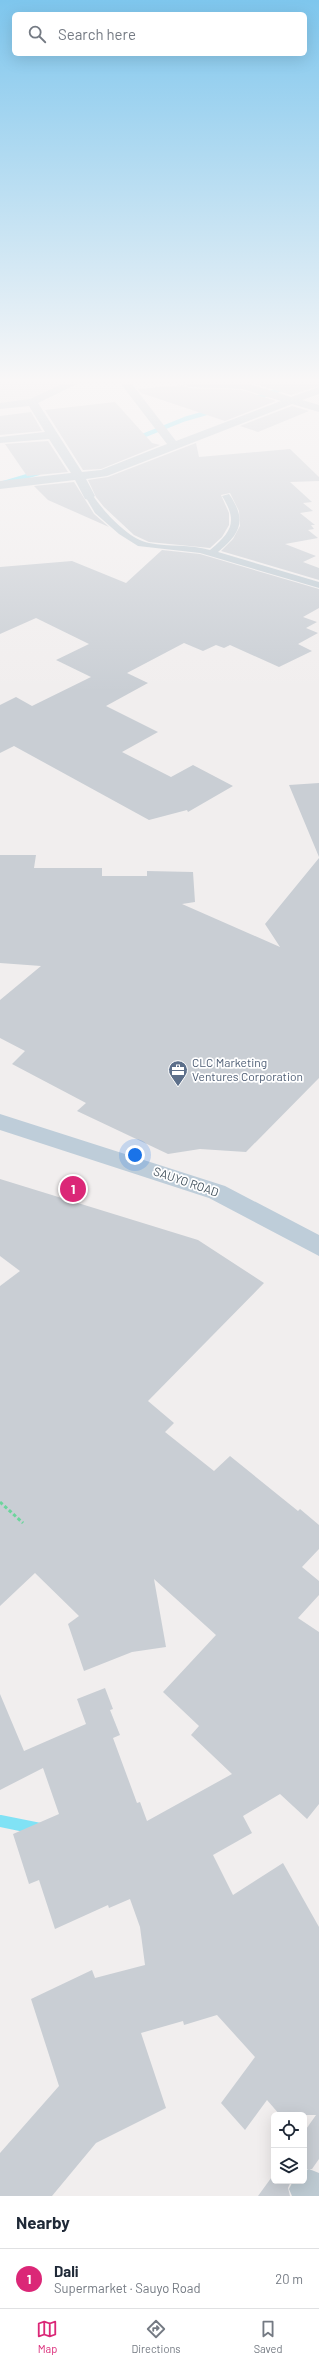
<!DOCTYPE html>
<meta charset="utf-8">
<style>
body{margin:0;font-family:Barlow,sans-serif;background:#f6f6f7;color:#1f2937}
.controls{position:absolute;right:12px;bottom:12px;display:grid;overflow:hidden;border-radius:6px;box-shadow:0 4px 16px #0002}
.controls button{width:36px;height:36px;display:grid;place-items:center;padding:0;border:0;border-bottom:1px solid #e0e1e3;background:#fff;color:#1f2937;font:20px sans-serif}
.you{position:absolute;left:135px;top:1155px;width:14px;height:14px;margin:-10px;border:3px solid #fff;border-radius:50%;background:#1a73e8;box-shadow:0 0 0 6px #1a73e833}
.badge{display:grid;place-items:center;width:26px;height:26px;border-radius:50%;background:#db2777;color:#fff;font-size:13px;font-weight:700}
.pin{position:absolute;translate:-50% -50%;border:2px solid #fff;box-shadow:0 1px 4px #0006}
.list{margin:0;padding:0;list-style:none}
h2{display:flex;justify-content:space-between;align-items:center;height:52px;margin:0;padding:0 16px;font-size:17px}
h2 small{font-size:13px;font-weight:400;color:#747a83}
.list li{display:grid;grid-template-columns:26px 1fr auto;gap:12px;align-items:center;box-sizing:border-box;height:60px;padding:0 16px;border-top:1px solid #e0e1e3}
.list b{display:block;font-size:15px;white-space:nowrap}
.list p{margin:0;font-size:13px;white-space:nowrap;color:#747a83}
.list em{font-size:13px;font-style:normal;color:#747a83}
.icon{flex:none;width:22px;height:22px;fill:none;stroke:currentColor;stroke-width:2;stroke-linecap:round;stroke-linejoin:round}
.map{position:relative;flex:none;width:319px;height:2196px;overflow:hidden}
.search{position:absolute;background:#fff;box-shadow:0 4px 16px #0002;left:12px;right:12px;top:12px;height:44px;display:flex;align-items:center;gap:10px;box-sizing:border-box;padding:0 14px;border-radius:6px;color:#747a83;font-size:15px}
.sheet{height:112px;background:#fff}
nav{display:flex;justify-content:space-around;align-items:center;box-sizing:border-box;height:56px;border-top:1px solid #e0e1e3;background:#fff;font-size:11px;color:#747a83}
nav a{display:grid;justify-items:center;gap:2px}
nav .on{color:#db2777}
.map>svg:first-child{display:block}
.education{fill:#e2dfe0}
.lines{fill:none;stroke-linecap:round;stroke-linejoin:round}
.stream-far1{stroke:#80e2f5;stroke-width:4.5}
.stream{stroke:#80e2f5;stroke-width:12}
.building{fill:#c9ced4}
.path{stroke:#6cd59c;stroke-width:3;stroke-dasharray:3.5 2.5;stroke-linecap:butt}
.service{fill:#bdcad2;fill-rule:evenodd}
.pedestrian{fill:#bdcad2;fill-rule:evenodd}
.minor{fill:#bdcad2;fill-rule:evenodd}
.secondary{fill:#becdd9;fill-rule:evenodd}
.labels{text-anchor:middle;stroke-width:3.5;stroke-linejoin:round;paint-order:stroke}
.service-label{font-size:12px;fill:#4e5e75;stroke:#fff;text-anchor:start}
.street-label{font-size:12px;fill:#44535e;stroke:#fff}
</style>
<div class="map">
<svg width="319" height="2196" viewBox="0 0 319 2196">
<rect width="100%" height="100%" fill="#f1eeee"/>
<path class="education" d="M0,384H67L28,401L0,404Z"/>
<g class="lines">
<path class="stream-far1" d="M251,400L287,387
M135,439L185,419L213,411
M0,484L38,473"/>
<path class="stream" d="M0,1821L40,1829"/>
</g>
<path class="building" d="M255,384H319V386L291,395Z
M183,385L189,388L242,390L276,401L225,421L141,393L138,389Z
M115,402L152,443L160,445L101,469L83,470L45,410Z
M292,406L309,411L258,432L240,426Z
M31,412L42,431L0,435V416Z
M48,441L68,472L27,476L5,444Z
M196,443L199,457L290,449L319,477V481L290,482L312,502L303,503L313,511L300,513L315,525H311L314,529L308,530L318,538L285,544L316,556L303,562L319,568V580L221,551L233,539L240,526L239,511L230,493L221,495L229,513V525L222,537L210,548L149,542L134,535L104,507L96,497L88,480L108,477Z
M74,482L94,514L109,527L48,500L34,486Z
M162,550L200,554L319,589V608L303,617L317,622L306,628L318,633L298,644L312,651L279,667L230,645L224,648L216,645L203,651L184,643L127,673L148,683L106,706L158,732L122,752L171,777L193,765L233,786L188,812L187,810L149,820L14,746L0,753V705L16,697L32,706L91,677L56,660L89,644L36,618L0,634V567L72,561L126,583Z
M319,783V857L289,785Z
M0,855H36L34,868H102V876H147V871L193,872L195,902L182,904L280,947L265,924L319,858V1078L246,1152L200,1149L168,1154L77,1111L86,1103L12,1064L25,1051L0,1038V1000L41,966L0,963Z
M0,1179L198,1240L264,1283L148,1401L174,1423L165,1432L214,1471L230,1456L298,1511L300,1509L319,1525V1549L302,1567L319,1581V1595L298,1618L319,1632V1804L307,1819L280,1794L243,1816L252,1833L213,1855L233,1895L283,1863L319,1927V2159L312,2169H304V2132L316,2115H280L267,2100L245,2130L221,2103L255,2057L217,2015L184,2025L183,2021L141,2033L166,2108L96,2143L52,2196H0V2153L59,2086L31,1999L92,1970L95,1978L145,1965L140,1927L130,1899L109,1908L108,1905L55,1929L39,1880L29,1884L13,1834L59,1814L43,1768L0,1790V1694L24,1751L86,1724L77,1699L105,1688L113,1709L110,1710L120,1735L113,1738L137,1803L140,1802L147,1821L232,1774L191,1735L199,1726L163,1692L216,1635L154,1579L166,1647L132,1652L84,1671L68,1624L79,1616L35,1573L0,1606V1286L20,1271L0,1256Z
M274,2174V2181H291L288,2188L290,2196H258Z"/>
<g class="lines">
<path class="path" d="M0,1502L23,1523"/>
<path class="service" d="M89,493L92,494C103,511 128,539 149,543C169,547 190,544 210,550C232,532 238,521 222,496L229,494C247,520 241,533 218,552L319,582V588L200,553L138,546L119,534L95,513L85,496Z"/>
<path class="pedestrian" d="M309,2169L319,2173V2196H292L289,2189L293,2181H304V2171Z"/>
<path class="minor" d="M62,384H77L38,403L82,472L101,470L167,444L121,384H132L176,441L281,401L242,389L189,387L184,384H249L291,397L319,387V394L302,400L319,405V412L292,404L107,476L86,479L95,496L89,500L85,499L75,480L0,489V481L71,473L49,439L0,443V437L45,432L29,406L0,409V403L30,399Z"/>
<path class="secondary" d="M0,1114L225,1186L319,1235V1256L209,1198L0,1130Z"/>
</g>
<linearGradient id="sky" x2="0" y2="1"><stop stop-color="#7ec6ed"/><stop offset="0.55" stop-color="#f9f7f7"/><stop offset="1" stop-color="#f9f7f7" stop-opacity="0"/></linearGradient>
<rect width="319" height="692" fill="url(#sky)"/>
<defs>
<symbol id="office-pin" viewBox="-11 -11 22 30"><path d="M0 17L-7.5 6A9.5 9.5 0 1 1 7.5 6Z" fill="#5c6f8a" stroke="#fff"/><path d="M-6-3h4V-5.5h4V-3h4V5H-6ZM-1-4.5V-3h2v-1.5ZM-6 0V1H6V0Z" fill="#fff"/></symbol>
</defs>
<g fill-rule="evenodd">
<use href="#office-pin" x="167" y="1059" width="22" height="30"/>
</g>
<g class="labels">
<g class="service-label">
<text x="192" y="1067">CLC Marketing<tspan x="192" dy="14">Ventures Corporation</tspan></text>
</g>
<g class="street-label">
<text transform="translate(186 1182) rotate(19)" y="4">SAUYO ROAD</text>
</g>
</g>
</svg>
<div class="controls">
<button><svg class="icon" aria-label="locate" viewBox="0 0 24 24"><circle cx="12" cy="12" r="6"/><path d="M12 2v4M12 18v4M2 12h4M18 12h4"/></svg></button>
<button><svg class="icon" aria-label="layers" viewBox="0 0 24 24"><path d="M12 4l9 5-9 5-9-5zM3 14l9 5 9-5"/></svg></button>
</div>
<div class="you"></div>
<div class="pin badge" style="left:73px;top:1189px">1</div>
<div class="search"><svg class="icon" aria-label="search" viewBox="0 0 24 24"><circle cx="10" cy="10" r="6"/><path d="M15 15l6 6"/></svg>Search here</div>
</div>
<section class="sheet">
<h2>Nearby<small></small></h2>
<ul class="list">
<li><span class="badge">1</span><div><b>Dali</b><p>Supermarket · Sauyo Road</p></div><em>20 m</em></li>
</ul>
</section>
<nav>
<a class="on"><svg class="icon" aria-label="map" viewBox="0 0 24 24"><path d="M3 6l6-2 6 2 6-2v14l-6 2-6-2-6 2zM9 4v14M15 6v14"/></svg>Map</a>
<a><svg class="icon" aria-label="directions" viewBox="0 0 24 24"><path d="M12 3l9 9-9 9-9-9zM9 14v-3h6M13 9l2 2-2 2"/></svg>Directions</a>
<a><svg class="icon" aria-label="saved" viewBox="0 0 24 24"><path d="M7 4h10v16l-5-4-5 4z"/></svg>Saved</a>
</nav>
